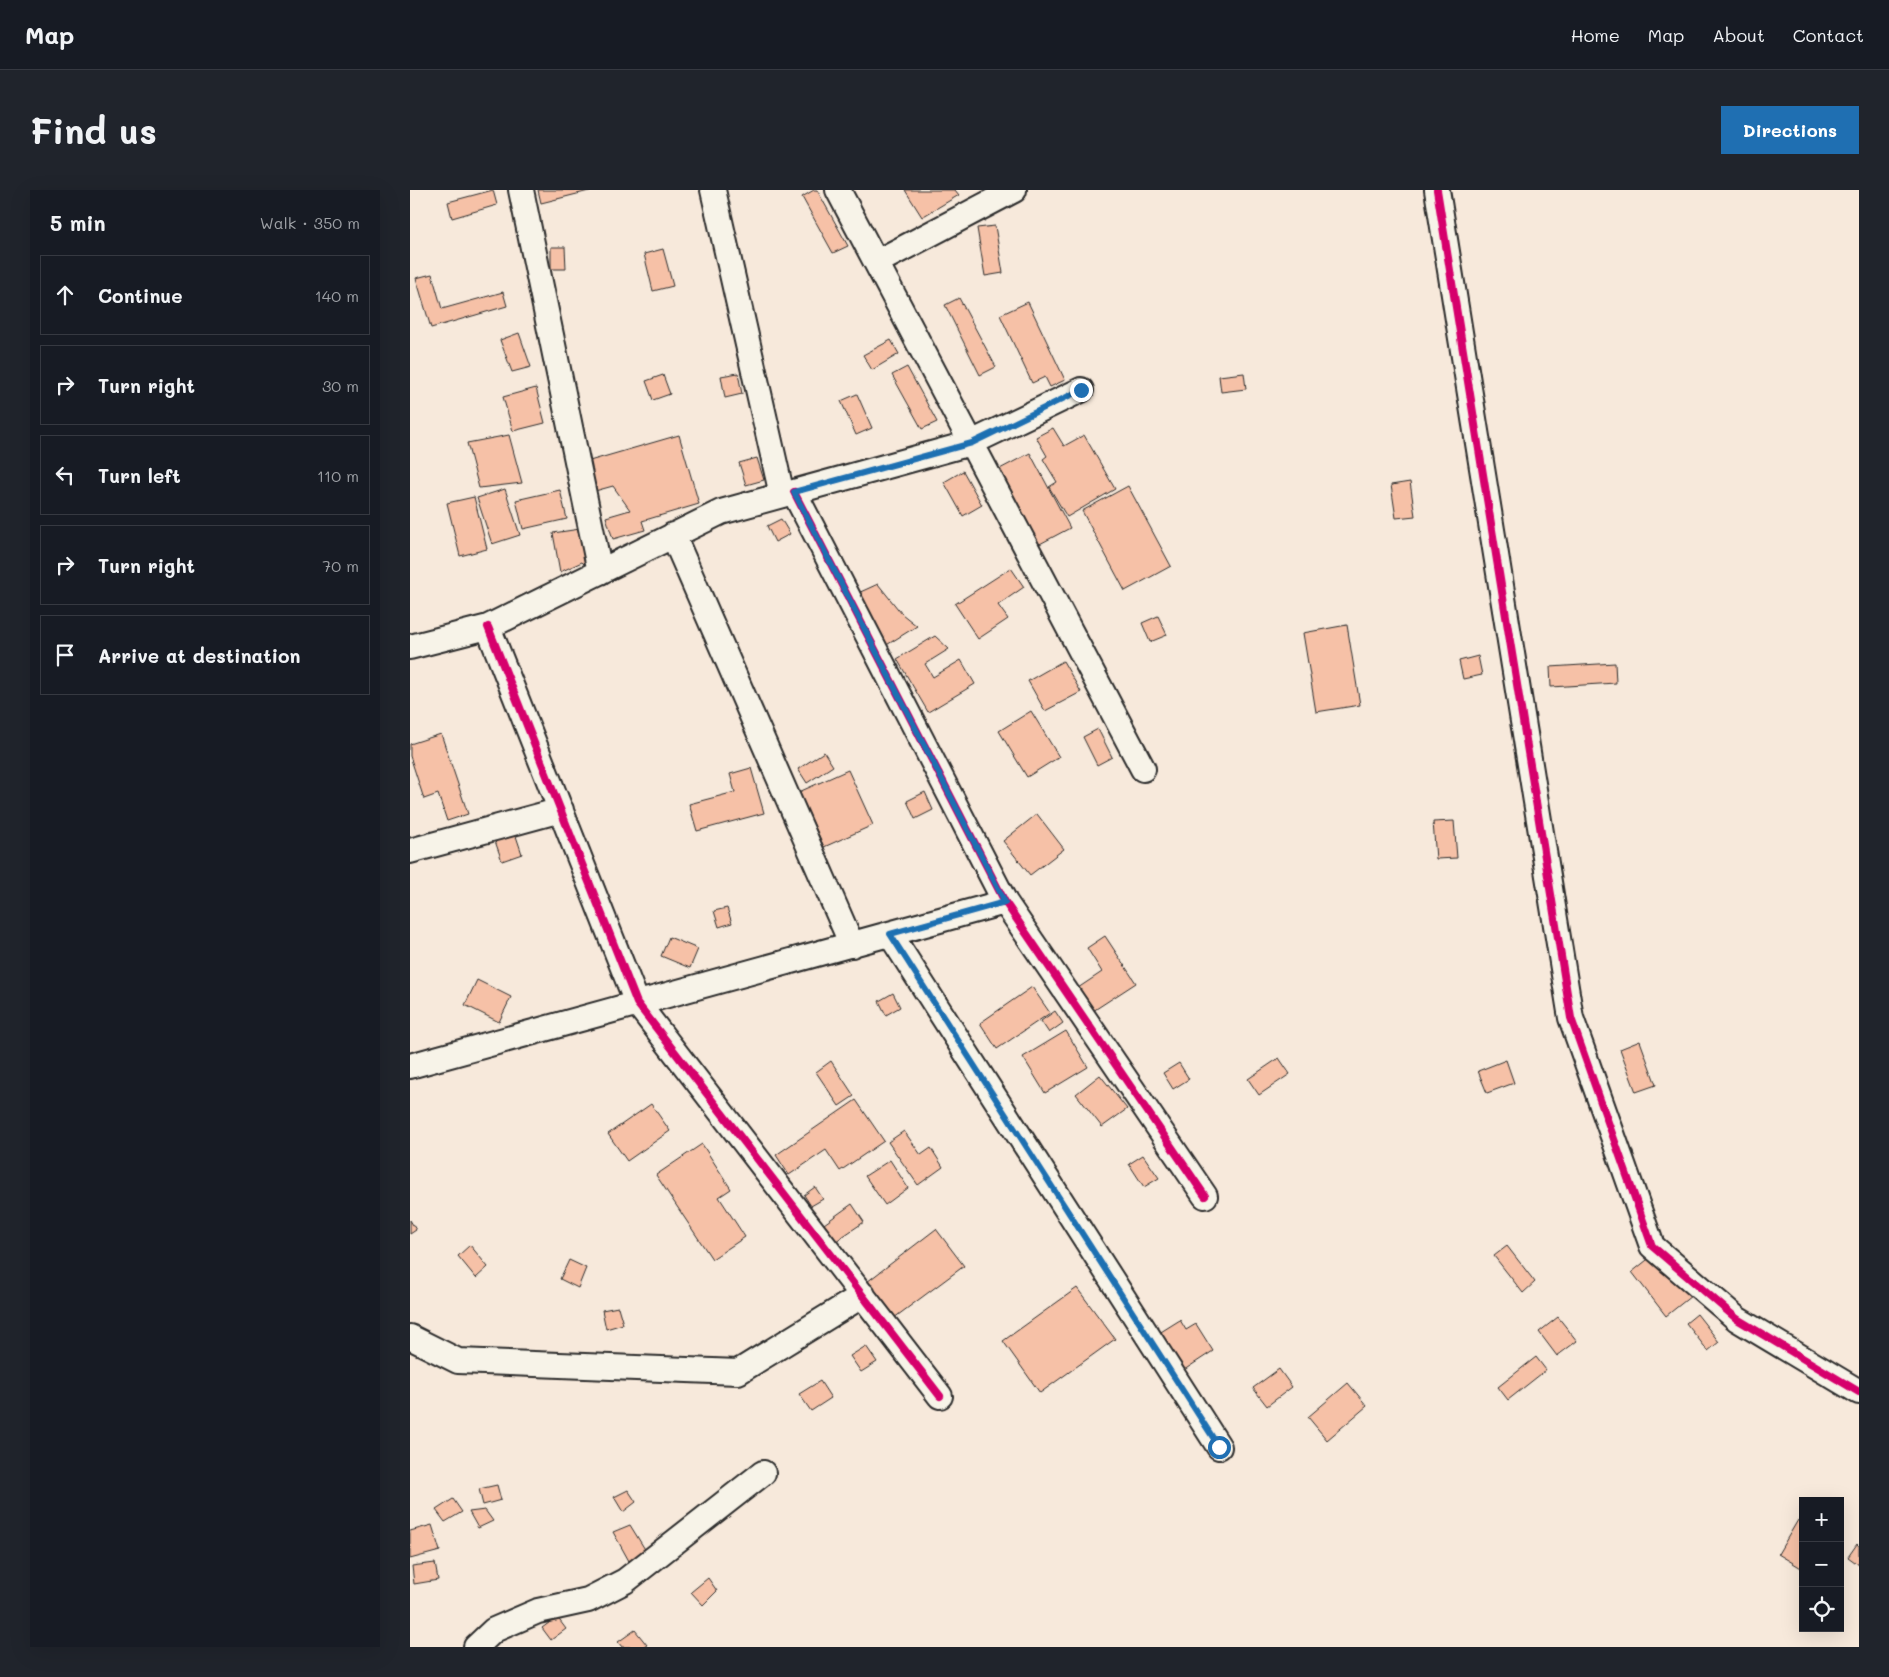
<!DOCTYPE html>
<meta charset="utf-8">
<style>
body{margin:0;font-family:Mali,sans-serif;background:#20242c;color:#f1f3f6}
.controls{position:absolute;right:15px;bottom:15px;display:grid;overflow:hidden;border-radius:0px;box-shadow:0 5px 20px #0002}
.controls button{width:45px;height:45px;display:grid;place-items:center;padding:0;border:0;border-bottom:1px solid #363941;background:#171b24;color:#f1f3f6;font:25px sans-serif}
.stop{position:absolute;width:15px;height:15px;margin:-11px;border:4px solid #1f6fb2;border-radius:50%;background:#fff}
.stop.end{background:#1f6fb2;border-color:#fff;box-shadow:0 1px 5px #0008}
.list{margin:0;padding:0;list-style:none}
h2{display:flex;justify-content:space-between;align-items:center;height:65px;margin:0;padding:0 20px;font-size:21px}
h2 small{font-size:16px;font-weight:400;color:#9ea1a6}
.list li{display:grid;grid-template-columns:32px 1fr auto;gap:15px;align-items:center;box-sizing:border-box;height:80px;margin:0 10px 10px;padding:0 10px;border:1px solid #363941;border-radius:0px}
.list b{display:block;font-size:19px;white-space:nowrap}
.list em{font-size:16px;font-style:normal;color:#9ea1a6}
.icon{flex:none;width:28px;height:28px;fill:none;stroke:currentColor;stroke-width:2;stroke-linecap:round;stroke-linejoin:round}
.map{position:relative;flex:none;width:1449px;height:1457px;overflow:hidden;border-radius:0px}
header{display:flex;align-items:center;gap:30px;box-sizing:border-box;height:70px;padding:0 25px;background:#171b24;border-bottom:1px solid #363941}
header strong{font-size:24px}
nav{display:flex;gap:28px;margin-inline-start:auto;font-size:18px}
.intro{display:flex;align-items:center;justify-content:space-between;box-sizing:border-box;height:120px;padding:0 30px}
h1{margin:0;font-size:35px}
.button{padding:12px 22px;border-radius:0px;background:#1f6fb2;color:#fff;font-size:18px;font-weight:700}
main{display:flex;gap:30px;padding:0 30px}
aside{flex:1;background:#171b24;border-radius:0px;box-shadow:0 5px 20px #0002}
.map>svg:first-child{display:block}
.building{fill:#f6c1a7;stroke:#2b2b2b}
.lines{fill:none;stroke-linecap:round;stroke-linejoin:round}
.minor-casing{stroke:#2b2b2b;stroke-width:28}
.minor{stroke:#f7f3e8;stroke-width:24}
.cycleway-casing{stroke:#f7f3e8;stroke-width:11}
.cycleway{stroke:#d6006c;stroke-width:8}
.route{stroke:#1f6fb2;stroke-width:6}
</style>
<header>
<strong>Map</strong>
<nav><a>Home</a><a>Map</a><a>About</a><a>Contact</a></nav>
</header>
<div class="intro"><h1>Find us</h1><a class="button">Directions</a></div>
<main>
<aside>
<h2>5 min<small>Walk · 350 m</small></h2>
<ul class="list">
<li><svg class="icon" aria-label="ahead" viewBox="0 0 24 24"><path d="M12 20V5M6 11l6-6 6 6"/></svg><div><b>Continue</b></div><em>140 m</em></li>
<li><svg class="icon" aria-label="right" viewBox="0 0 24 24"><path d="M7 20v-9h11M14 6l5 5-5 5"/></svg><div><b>Turn right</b></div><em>30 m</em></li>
<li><svg class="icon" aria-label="left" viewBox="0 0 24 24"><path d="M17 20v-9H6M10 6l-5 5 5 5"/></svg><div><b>Turn left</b></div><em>110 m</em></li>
<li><svg class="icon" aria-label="right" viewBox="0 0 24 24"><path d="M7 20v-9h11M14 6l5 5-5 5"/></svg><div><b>Turn right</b></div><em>70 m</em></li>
<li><svg class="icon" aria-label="arrive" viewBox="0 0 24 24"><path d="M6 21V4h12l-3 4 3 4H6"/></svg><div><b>Arrive at destination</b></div></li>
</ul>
</aside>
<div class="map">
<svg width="1449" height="1457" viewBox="0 0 1449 1457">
<rect width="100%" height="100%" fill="#f7e9db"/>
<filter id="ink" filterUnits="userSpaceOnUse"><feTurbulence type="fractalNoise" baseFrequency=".02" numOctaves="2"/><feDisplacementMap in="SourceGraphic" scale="10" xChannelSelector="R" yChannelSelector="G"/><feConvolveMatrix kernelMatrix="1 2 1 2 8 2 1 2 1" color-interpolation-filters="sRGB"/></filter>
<g filter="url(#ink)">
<path class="building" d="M83,0L87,15L42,28L38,12Z
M128,0H183L131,13Z
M404,0H407L438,56L423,63L392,7Z
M495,0H545L549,5L512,27Z
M585,36L593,83L575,86L567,38Z
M141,57H155L156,79H141Z
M253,59L263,96L243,101L234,64Z
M22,84L32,119L93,102L97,116L21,138L6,88Z
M549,108L586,177L570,185L535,115Z
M618,112L655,190L640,197L635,187L622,193L590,125Z
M109,143L121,177L102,182L90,150Z
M481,150L489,164L462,180L453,165Z
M497,177L527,232L512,239L482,185Z
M328,183L332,204L315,208L311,186Z
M834,183L836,199L811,202L809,186Z
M253,185L260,204L243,210L236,191Z
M126,198L135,233L103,241L93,207Z
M447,204L462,238L446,245L431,211Z
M643,238L654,256L674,245L705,299L657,327L639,297L647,292L633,269L637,266L626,247Z
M99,245L112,293L69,298L57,253Z
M269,245L289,314L232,331L235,340L203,349L196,327L220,320L203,296L185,301L176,272Z
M620,263L660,338L626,356L586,281Z
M347,268L354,290L336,295L329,273Z
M553,281L572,315L553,326L534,292Z
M1000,292L1005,326L986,328L981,295Z
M718,296L761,376L715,401L672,321Z
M95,299L110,345L82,354L67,308Z
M150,300L157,329L113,339L106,310Z
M64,307L77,359L50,366L37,313Z
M371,329L380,344L365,352L357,336Z
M170,339L177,377L172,372L150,382L143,343Z
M601,378L614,397L588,415L598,429L568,449L545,414Z
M468,394L492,424L507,436L475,456L446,404Z
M748,426L757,445L740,452L732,433Z
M937,435L950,515L906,522L893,443Z
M525,446L539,459L515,474L523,487L551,470L565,494L518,522L487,469Z
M1068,466L1072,485L1053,489L1049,471Z
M653,471L671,502L635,521L618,491Z
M1205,473L1206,493L1141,497L1140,477Z
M621,521L649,567L617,587L589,541Z
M688,539L702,567L687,575L673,547Z
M31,544L58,624L37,631L28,604L14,609L0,566V554Z
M414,562L423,576L397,593L388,579Z
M341,578L354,623L287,641L279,614L325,602L320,584Z
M438,580L463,635L414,657L389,602Z
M515,602L523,620L505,629L497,611Z
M627,624L654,659L620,685L593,651Z
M1044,631L1047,668L1026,669L1023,632Z
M105,643L112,664L92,671L85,651Z
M317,718L322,733L309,737L304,721Z
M695,746L726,793L683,821L668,798L692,782L677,758Z
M259,747L288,759L280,778L251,766Z
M67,790L101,807L89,832L55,815Z
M622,797L640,823L587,859L570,833Z
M483,803L490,817L476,825L469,811Z
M645,821L653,833L639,843L631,831Z
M656,841L678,877L635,903L613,867Z
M1230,851L1246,895L1226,902L1210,859Z
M869,868L880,884L849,905L838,889Z
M1096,870L1104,893L1077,903L1068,881Z
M421,871L444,906L429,916L406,882Z
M769,873L779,889L763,899L753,883Z
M690,885L717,919L692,937L666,904Z
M446,910L474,951L430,981L416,960L379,985L366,965Z
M241,914L260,941L217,971L198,944Z
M494,941L511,965L521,958L533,977L508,995L478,952Z
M292,954L321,999L309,1007L335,1047L302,1069L246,985Z
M733,965L749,988L734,997L719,974Z
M480,970L498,998L475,1015L455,986Z
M405,997L413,1009L401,1016L394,1005Z
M442,1014L454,1032L426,1051L414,1034Z
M0,1030L6,1040L0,1044Z
M526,1039L554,1076L480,1131L453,1095Z
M60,1055L78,1077L66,1088L48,1066Z
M1097,1056L1125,1092L1113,1103L1084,1066Z
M1247,1062L1281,1106L1256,1126L1222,1082Z
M159,1070L176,1078L168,1098L150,1089Z
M667,1098L705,1149L630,1203L593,1151Z
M208,1117L213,1134L196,1139L192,1120Z
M1287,1124L1309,1152L1298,1161L1276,1133Z
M1148,1127L1167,1151L1147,1166L1129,1142Z
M770,1130L776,1140L786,1134L803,1161L771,1182L746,1145Z
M456,1156L467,1172L451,1182L440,1166Z
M1126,1167L1136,1180L1098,1210L1088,1197Z
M869,1179L882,1197L857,1216L843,1198Z
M410,1191L421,1208L401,1221L389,1204Z
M938,1193L957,1216L917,1250L898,1227Z
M87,1295L91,1310L73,1315L69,1299Z
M218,1300L226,1312L213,1322L204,1307Z
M43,1309L52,1322L35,1332L26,1320Z
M75,1320L83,1331L68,1338L59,1322Z
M1388,1330L1393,1333V1379L1368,1364Z
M22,1335L30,1361L0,1369V1341Z
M220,1335L236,1361L219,1371L203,1342Z
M1447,1354L1449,1356V1375L1438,1367Z
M25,1373L28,1390L4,1394L2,1376Z
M298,1388L307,1401L293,1415L281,1402Z
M147,1427L156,1439L141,1450L132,1438Z
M225,1440L237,1455L234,1457H212L208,1452Z"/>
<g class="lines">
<defs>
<path id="minor" d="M111,0L190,382
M303,0L372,305
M428,0L733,579
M1027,0L1161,828L1242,1056L1327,1129L1449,1202
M467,72L604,0
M384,302L595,712L795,1006
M263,345L442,755
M78,437L227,813L530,1206
M0,457L78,437L311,322L561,253L671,200
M0,661L151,620
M480,744L809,1257
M0,876L595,712
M0,1147L48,1171L328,1182L453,1105
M66,1457L84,1440L128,1421L178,1410L215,1391L353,1283"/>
</defs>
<use href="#minor" class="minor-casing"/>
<use href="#minor" class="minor"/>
<defs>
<path id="cycleway" d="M1027,0L1161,828L1242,1056L1327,1129L1449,1202
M384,302L595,712L795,1006
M78,437L227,813L530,1206"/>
</defs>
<use href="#cycleway" class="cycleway-casing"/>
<use href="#cycleway" class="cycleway"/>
</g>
</g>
<g class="lines" filter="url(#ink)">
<path class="route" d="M671,200L562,253L384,302L595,712L480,744L809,1257"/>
</g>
</svg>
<div class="controls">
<button>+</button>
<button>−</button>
<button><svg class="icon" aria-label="locate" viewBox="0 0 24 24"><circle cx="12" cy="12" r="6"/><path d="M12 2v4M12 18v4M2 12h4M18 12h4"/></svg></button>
</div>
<div class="stop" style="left:809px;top:1257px"></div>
<div class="stop end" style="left:671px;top:200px"></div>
</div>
</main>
